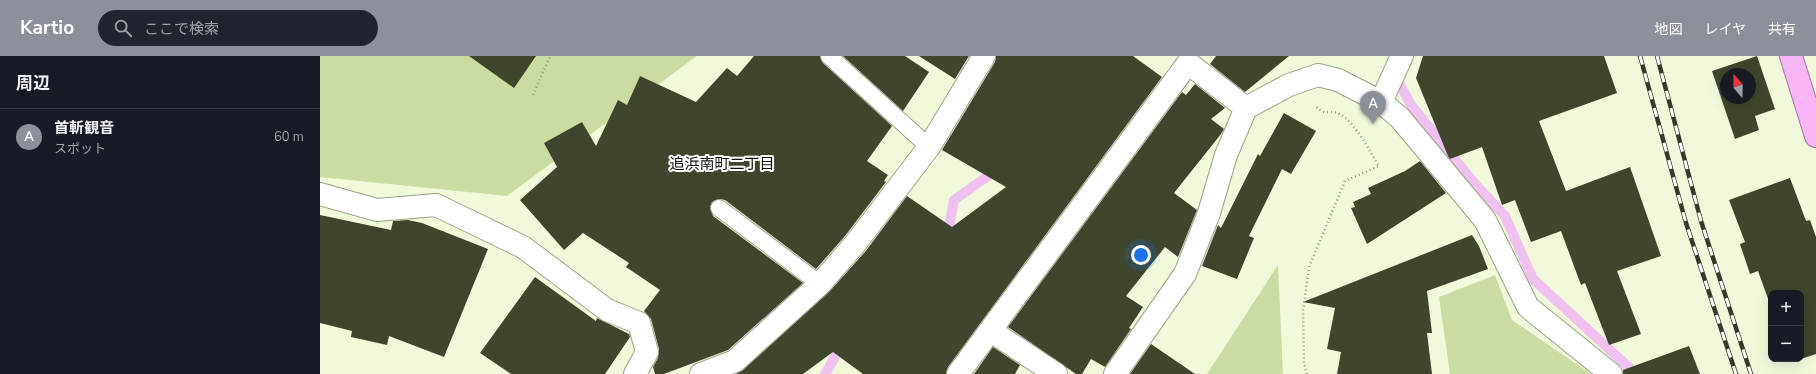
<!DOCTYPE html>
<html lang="ja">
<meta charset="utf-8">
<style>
body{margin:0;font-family:"Nunito Sans","Noto Sans JP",sans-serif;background:#20242c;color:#f1f3f6}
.controls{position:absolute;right:12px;bottom:12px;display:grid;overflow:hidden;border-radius:8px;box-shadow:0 4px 16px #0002}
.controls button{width:36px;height:36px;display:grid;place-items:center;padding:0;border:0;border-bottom:1px solid #363941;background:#171b24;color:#f1f3f6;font:20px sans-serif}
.compass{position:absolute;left:1400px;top:12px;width:36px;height:36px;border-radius:50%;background:#171b24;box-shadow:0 4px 16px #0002;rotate:340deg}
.you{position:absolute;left:821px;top:199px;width:14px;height:14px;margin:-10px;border:3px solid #fff;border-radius:50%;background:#1a73e8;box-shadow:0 0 0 6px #1a73e833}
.badge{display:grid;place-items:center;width:26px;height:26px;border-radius:50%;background:#8c9099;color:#fff;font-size:13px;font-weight:700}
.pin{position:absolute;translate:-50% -33px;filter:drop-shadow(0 1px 2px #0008)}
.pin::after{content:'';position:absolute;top:21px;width:14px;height:12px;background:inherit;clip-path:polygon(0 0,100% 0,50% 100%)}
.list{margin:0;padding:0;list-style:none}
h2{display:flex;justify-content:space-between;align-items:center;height:52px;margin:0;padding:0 16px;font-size:17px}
h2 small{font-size:13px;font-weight:400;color:#9ea1a6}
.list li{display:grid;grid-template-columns:26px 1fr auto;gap:12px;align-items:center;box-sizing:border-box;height:56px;padding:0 16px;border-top:1px solid #363941}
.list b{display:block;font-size:15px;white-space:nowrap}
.list p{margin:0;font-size:13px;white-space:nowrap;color:#9ea1a6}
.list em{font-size:13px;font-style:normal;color:#9ea1a6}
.icon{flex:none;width:22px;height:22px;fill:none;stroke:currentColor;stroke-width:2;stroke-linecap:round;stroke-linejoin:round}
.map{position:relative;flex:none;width:1496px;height:318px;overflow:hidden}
header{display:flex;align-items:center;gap:24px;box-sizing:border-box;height:56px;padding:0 20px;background:#8c9099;color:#fff}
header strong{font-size:19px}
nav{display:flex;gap:22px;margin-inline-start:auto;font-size:14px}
.search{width:280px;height:36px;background:#20242c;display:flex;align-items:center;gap:10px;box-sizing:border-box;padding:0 14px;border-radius:22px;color:#9ea1a6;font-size:15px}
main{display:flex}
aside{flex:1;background:#171b24}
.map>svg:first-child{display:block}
.green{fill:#cbdca2}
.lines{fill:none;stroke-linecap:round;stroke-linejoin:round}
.stream{stroke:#f0c0f0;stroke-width:10}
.building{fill:#3f462d;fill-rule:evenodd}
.service-casing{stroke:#9aa386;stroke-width:18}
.minor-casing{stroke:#9aa386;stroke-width:24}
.trunk-casing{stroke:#a571a2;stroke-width:24}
.path{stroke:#939a83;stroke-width:2.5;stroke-dasharray:1 3;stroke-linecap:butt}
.service{stroke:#fff;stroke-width:16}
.minor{stroke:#fff;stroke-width:22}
.trunk{stroke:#f8b6f8;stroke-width:22}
.rail-casing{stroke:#363a2c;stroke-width:4.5}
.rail{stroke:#fff;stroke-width:3;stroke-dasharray:9;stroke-linecap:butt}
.labels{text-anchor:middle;stroke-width:4;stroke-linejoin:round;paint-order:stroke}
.neighbourhood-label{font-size:15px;fill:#0e1107;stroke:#fff}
</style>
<header>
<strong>Kartio</strong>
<div class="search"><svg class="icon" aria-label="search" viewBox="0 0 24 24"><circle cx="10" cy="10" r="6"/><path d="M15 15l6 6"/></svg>ここで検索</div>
<nav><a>地図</a><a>レイヤ</a><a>共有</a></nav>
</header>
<main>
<aside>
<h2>周辺<small></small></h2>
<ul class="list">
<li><span class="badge">A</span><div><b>首斬観音</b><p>スポット</p></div><em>60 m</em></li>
</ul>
</aside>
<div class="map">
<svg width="1496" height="318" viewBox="0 0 1496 318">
<rect width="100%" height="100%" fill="#f0fadb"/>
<path class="green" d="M0,0H377L187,140L0,121Z
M958,209L963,318H887Z
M1175,219L1192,264L1271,318H1130L1119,241Z"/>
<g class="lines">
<path class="stream" d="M1074,18L1091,49L1154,127L1185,160L1213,223L1316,318
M627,182L634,144L678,113
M505,318L523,287"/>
</g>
<path class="building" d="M149,0H216L194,32Z
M434,0H500L503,7L572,70L547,105L568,119L564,125L566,126L525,180L496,213L405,144L400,143L392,146L390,151L393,160L483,227L408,294L344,318H335L333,311L338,302L339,293L331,263L324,255L340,234L306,211L309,207L263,177L244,194L200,144L237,111L224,87L262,66L276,90L298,44L307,49L320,20L376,46L407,12L417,20Z
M523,0H585L609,16L583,55Z
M599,0H649L635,23Z
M676,0H813L842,21L628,311L626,318H543L513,296L483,318H416L423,314L509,236L545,196L587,140L632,171L686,131L622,94L675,6Z
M896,0H969L925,36L890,8Z
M1103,0H1284L1297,37L1219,65L1246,135L1310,111L1341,200L1297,215L1321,278L1289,289L1265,227L1261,229L1241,175L1211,186L1195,144L1182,149L1162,91L1130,103L1128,100L1096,22Z
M1437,0L1455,53L1435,60L1439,74L1415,83L1392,15ZM1406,18H1430V42H1406Z
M875,28L905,52L891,63L904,73L901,78L854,137L877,154L858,201L845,191L806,240L823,251L809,272L811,273L785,311L771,303L762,318H756L688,271L862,36L866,39Z
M964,57L996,75L971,118L962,113L929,180L934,182L917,223L882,210L898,169L901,172L938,98L940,100Z
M1100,105L1126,137L1047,188L1031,152L1035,151L1033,146L1051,138L1048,132L1085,115Z
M1470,122L1486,165L1490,164L1496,181V298L1481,303V237H1451V251L1438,215L1430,218L1420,188L1425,186L1409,144Z
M0,159L71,174L73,165L88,164L102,167L168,193L124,301L69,280L67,289L31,281L32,275L0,267Z
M1152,179L1159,190L1168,213L1107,235L1112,277H1107L1112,318H1017L1021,296L1007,293L1015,252L983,246Z
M215,221L276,265L277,262L309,278L310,281L285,318H191L160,297Z
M831,288L875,318H810Z
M1369,290L1380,318H1303V314Z
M673,291L700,309L695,318H654Z"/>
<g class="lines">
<defs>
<path id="service" d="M509,0L609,91
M399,152L500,228"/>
<path id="minor" d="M1082,0L1061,46L1080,62L1165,164L1208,251L1291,318
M0,138L57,154L116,149L203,191L287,254L319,267L327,296L315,318
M671,275L736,318
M381,318L415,305L500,228L535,188L609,91L664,0
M638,318L868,7L926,52
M795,318L865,218L889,157L906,99L926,52L969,29L998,19L1018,24L1061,46"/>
<path id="trunk" d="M1471,0L1496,80"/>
</defs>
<use href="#service" class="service-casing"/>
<use href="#minor" class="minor-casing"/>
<use href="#trunk" class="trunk-casing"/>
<path class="path" d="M213,39L230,0
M987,318L984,308L983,255L989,211L1025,125L1059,110C1050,96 1033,62 1017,57C1006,54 1006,60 995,50"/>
<use href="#service" class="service"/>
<use href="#minor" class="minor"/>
<use href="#trunk" class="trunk"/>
<defs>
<path id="rail" d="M1320,0L1366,167L1416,318
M1337,0L1381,165L1431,318"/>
</defs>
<use href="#rail" class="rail-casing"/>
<use href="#rail" class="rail"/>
</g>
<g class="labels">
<g class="neighbourhood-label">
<text x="402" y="113">追浜南町二丁目</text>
</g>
</g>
</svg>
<div class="controls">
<button>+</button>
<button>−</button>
</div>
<svg class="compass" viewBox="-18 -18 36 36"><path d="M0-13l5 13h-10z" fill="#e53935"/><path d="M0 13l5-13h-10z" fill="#9ea1a6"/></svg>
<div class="you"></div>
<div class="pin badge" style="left:1053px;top:68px">A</div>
</div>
</main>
